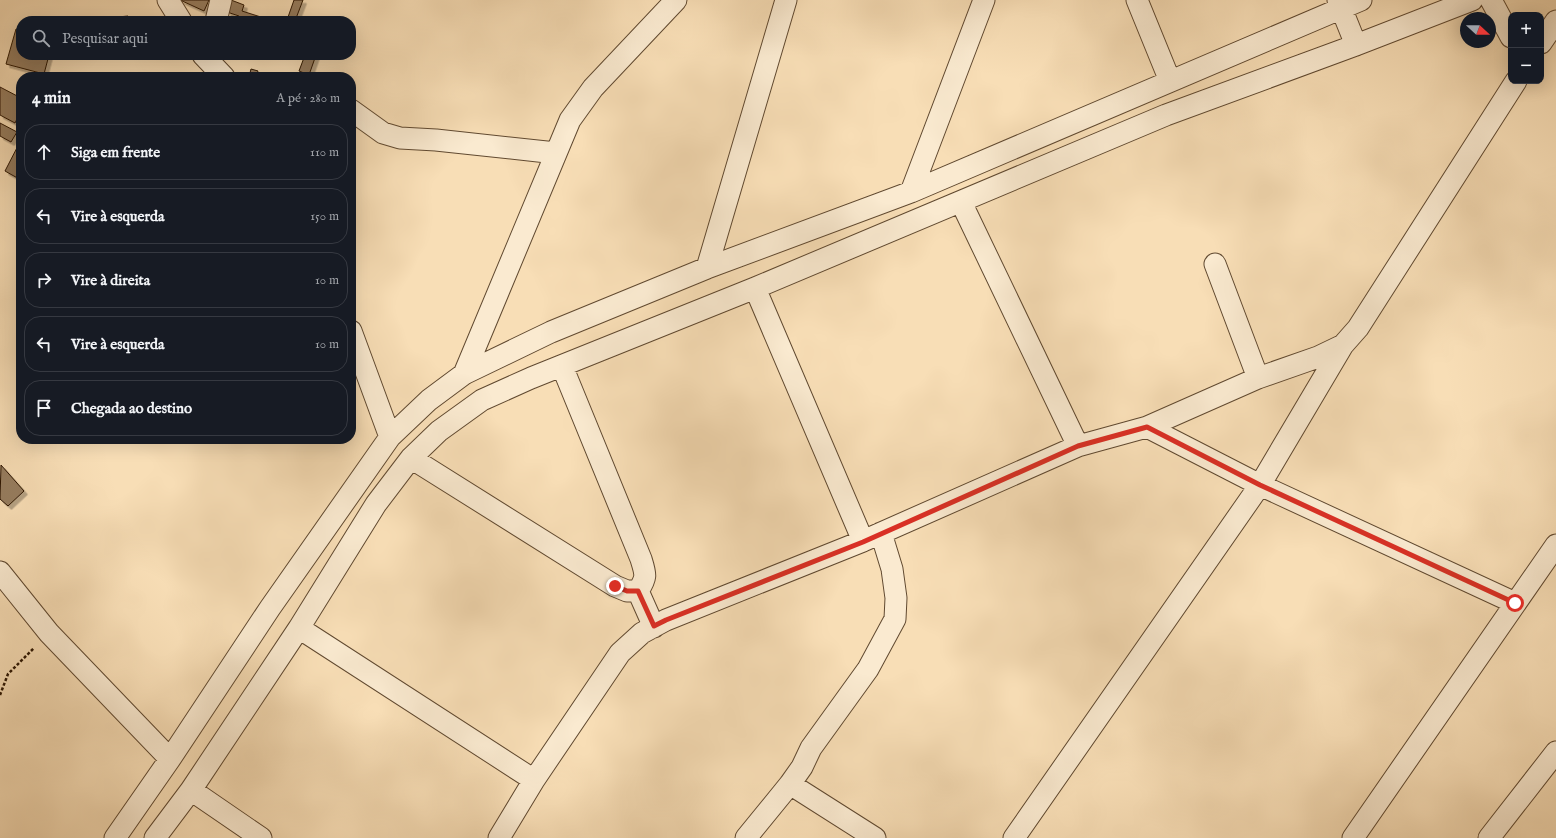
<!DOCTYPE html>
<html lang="pt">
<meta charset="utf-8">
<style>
body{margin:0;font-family:"IM FELL English",serif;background:#242831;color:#f1f3f6}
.controls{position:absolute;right:12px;top:12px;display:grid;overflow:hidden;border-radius:8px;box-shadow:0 4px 16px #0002}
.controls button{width:36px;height:36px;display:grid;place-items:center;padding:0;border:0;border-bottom:1px solid #363941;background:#171b24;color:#f1f3f6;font:20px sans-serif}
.compass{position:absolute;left:1460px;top:12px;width:36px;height:36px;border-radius:50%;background:#171b24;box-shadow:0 4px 16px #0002;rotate:111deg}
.stop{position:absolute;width:12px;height:12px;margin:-9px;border:3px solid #d93025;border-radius:50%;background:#fff}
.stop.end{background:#d93025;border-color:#fff;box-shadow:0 1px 4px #0008}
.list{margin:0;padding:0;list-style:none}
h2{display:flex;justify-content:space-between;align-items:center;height:52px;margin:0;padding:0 16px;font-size:17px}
h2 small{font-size:13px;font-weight:400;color:#9ea1a6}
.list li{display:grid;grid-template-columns:26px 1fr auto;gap:12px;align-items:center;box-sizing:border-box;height:56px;margin:0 8px 8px;padding:0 8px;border:1px solid #363941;border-radius:16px}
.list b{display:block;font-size:15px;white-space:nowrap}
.list em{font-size:13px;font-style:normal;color:#9ea1a6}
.icon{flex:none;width:22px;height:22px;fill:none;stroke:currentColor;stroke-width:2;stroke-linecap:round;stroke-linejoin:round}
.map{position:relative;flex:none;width:1556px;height:838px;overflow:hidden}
.search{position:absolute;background:#171b24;box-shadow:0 4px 16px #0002;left:16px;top:16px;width:340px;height:44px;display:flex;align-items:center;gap:10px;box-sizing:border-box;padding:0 14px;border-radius:16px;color:#9ea1a6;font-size:15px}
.panel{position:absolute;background:#171b24;box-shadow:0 4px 16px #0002;left:16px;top:72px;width:340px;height:372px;border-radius:16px}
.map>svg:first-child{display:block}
.building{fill:#977e60;stroke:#2e1703;filter:url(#shadow)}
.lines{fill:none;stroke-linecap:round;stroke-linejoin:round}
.minor-casing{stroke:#604930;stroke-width:23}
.path{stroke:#2e1703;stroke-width:2.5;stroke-dasharray:3 2;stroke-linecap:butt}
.minor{stroke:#faead0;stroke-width:21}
.route{stroke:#d93025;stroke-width:5}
</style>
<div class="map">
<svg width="1556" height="838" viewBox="0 0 1556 838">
<defs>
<filter id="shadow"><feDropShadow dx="3.5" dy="3.5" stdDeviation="0" flood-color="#0004"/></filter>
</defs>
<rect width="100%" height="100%" fill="#f8deb6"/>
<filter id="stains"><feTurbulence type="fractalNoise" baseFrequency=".005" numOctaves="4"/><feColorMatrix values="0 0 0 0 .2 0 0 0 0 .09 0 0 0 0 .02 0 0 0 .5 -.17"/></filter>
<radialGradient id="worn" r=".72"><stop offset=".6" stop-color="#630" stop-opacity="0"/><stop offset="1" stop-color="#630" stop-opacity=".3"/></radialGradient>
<path class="building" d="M180,0H209L204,11Z
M231,0L244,5L242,11L267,19V21H237L239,16L227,12Z
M294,0H303L295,21H290L287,20Z
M128,16L129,21H99L98,19Z
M16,29L21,30V55H49L44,74L6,64Z
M305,55H316L309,75L299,71Z
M251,69L258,71L256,77H249Z
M0,87L21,98V111L15,123L0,115Z
M0,123L17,132L11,142L0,136Z
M21,140V180L5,171Z
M1,465L24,491L8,506L0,499Z"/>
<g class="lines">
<defs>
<path id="minor" d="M168,0L181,21
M1137,0L1170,81
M1338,0L1356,45
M1491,0L1511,37
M216,21L221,0
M1541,43L1556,21
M203,55L224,77
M351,110L383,133L400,138L436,140L556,153
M911,192L984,0
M961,202L1078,446
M1215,264L1258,378
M707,268L786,0
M755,288L863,541
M351,331L390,437
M562,366L641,559C646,575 647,577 638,591
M464,374L570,120L593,88L676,0
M1147,427L1260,485L1515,603
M411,458L615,586L627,591H638
M0,572L49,633L170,759
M638,591L654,627
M299,628L534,780
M191,790L261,838
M115,838L170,759L270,608L390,437L429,400L464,374L551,332L707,268L911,192L1361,0
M155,838L191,790L299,628L376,504L411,458L439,431L482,400L531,378L755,288L1166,115L1356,45L1472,0
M499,838L534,780L620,653L642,633L666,620L863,541L1078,446L1147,427L1258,378L1318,357L1343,345
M746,838L790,784
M875,838L790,784L802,767L811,748L868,669L895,619L896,598L892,569L881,533
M1014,838L1260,485L1343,345L1358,328L1516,81
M1353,838L1556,545
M1489,838L1556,752"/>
</defs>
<use href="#minor" class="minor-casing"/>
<path class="path" d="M0,695L8,674L34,648"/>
<use href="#minor" class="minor"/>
</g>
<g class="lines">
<path class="route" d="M615,586L627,591H638L654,626L666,620L863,542L1078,446L1147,427L1260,485L1515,603"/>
</g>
<rect width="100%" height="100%" filter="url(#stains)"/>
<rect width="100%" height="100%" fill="url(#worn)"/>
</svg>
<div class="controls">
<button>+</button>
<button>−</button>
</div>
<svg class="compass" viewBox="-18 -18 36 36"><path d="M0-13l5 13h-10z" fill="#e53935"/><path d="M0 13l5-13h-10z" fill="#9ea1a6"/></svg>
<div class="stop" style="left:1515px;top:603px"></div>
<div class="stop end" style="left:615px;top:586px"></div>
<div class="search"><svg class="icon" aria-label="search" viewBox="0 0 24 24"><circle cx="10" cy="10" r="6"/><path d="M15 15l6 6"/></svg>Pesquisar aqui</div>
<section class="panel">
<h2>4 min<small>A pé · 280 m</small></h2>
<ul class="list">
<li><svg class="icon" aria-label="ahead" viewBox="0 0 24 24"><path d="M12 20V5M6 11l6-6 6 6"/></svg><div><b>Siga em frente</b></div><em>110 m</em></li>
<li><svg class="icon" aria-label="left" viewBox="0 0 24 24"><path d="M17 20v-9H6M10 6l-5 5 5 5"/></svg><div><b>Vire à esquerda</b></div><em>150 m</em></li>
<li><svg class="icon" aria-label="right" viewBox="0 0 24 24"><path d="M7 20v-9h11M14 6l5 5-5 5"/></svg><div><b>Vire à direita</b></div><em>10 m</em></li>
<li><svg class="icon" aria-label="left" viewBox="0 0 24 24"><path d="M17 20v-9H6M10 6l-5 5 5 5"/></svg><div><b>Vire à esquerda</b></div><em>10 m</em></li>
<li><svg class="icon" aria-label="arrive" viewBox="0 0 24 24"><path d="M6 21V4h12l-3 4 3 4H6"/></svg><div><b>Chegada ao destino</b></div></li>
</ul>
</section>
</div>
